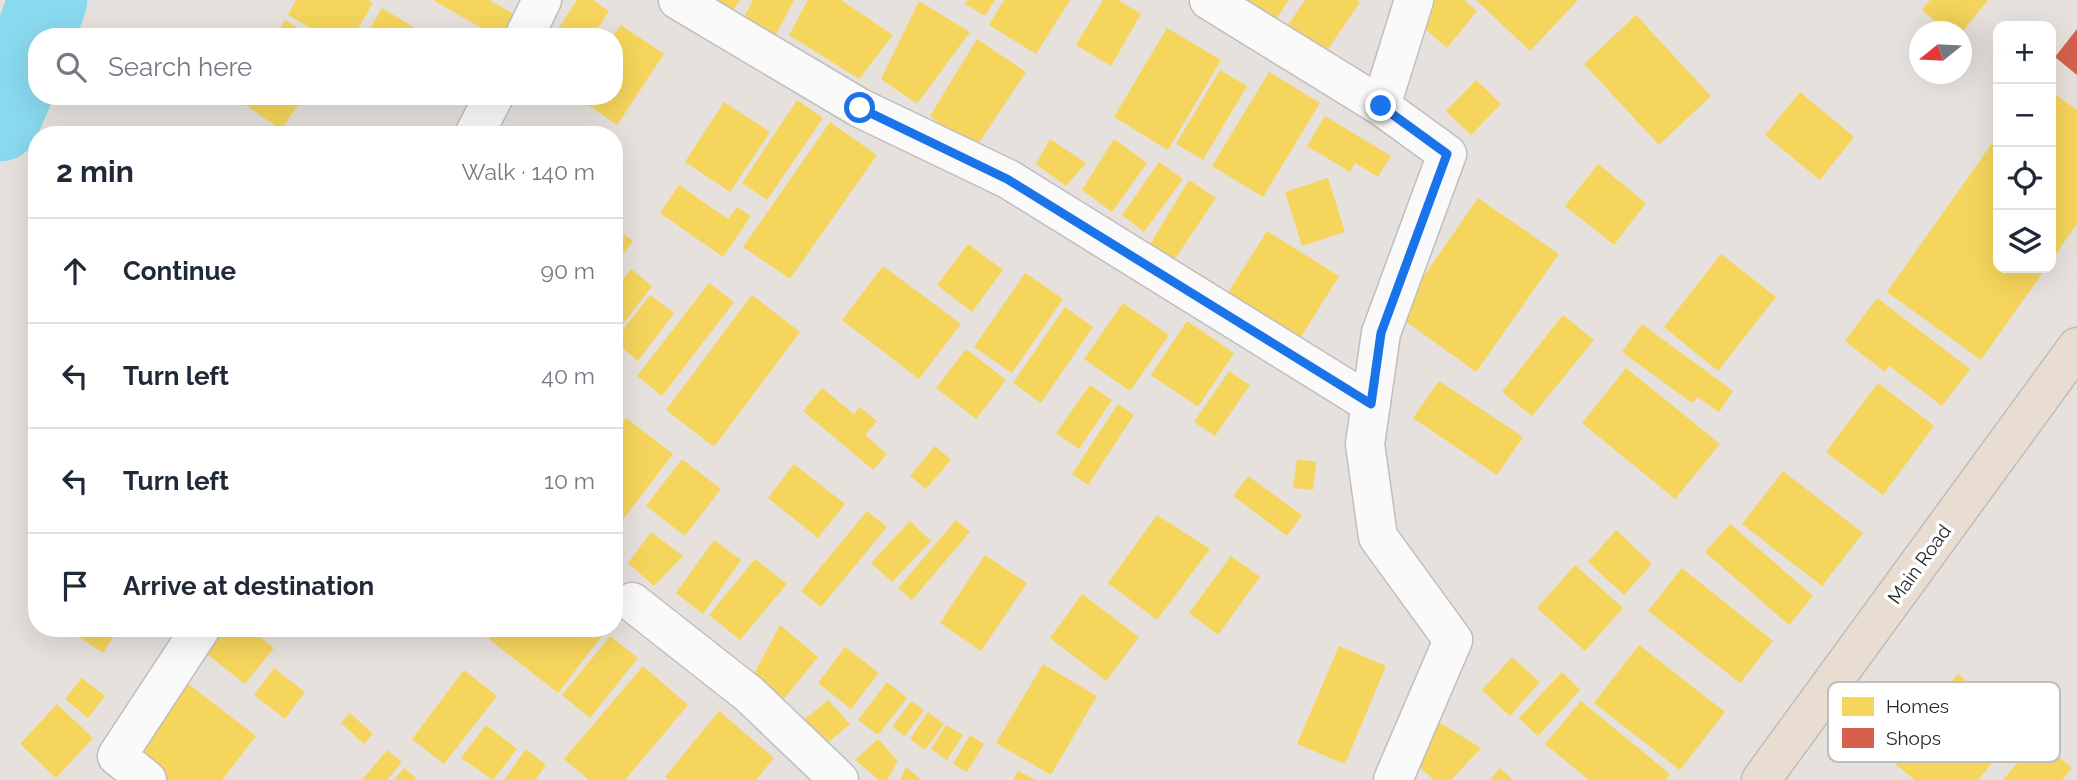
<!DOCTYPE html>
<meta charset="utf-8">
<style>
body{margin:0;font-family:Raleway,sans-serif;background:#f6f6f7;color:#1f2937}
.controls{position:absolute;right:21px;top:21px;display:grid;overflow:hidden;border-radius:14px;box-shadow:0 7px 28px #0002}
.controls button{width:63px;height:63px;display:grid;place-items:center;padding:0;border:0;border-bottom:2px solid #e0e1e3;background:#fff;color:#1f2937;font:35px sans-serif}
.compass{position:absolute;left:1909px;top:21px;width:63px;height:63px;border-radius:50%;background:#fff;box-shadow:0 7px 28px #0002;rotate:252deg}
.stop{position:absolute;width:21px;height:21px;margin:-16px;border:5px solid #1a73e8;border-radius:50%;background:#fff}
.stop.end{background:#1a73e8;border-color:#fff;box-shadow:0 2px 7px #0008}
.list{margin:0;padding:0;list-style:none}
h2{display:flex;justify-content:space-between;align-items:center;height:91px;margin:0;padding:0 28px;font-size:30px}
h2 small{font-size:23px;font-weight:400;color:#747a83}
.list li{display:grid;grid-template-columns:46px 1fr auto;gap:21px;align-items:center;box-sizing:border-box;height:105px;padding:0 28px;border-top:2px solid #e0e1e3}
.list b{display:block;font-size:26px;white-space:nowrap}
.list em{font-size:23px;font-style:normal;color:#747a83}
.icon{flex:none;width:38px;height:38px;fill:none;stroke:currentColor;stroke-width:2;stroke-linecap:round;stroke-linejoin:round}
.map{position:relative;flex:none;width:2077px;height:780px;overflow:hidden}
.search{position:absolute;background:#fff;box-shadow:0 7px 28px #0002;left:28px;top:28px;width:595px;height:77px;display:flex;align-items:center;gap:18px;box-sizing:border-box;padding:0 24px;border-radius:28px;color:#747a83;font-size:26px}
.panel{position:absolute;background:#fff;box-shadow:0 7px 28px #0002;left:28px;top:126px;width:595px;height:511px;border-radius:28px}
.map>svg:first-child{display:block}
.homes{fill:#f6d55c}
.shops{fill:#d6604d}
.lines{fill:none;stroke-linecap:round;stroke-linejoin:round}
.river{stroke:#89d9ef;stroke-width:79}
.minor-casing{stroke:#bfbdbe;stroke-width:41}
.trunk-casing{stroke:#bfbdbb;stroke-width:41}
.minor{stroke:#fbfafa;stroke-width:38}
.trunk{stroke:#e8ddd0;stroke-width:38}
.route{stroke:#1a73e8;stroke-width:9}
.labels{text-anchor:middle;stroke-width:7;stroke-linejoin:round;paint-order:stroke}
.street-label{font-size:19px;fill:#272727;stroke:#fff}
.key{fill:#fff;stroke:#bebebe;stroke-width:2}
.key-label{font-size:19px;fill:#272727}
</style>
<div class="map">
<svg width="2077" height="780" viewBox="0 0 2077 780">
<rect width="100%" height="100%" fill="#e6e1dc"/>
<path class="homes" d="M296,0H368L373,3L353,37H326L288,15Z
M433,0H489L521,18L511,37H497Z
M577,0H593L609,11L592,37H553Z
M714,0H740L733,11Z
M753,0H794L774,38L742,21Z
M808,0H841L893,35L859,79L789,35Z
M968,0H995L985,16L965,4Z
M1004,0H1070L1036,54L989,25Z
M1103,0H1118L1141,14L1111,66L1076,45Z
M1234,0H1289L1271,26Z
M1305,0H1357L1360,2L1320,61L1282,34Z
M1435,0H1464L1477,11L1447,48L1417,22Z
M1476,0H1578L1530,51Z
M1930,0H1988L1962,32H1948L1922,10Z
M919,1L970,32L917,104L881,79Z
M382,8L430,37H365Z
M1636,15L1711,96L1659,145L1584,64Z
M285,20L313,37H275Z
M621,25L664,54L617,125L576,96H614V35Z
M1167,28L1221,60L1168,150L1114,117Z
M977,39L1026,72L974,150L930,116Z
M1220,70L1247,86L1203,160L1176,144Z
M1269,72L1320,103L1263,197L1212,166Z
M1476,80L1501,104L1471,135L1446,111Z
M2051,91L2077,110V224L2051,261Z
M1800,92L1854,137L1820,180L1765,135Z
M243,96H304L281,130L240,101Z
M797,100L823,118L767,200L742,183Z
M724,102L770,132L730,192L685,162Z
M1325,116L1391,156L1378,177L1355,163L1350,172L1307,146Z
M830,122L877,155L790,279L743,247Z
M1998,135V268H2046L1981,360L1887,292Z
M1050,139L1086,163L1066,186L1036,164Z
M1114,139L1147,163L1112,212L1082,190Z
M1159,162L1183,179L1144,232L1122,215Z
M1598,164L1646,203L1614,245L1565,206Z
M1328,178L1345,232L1302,246L1285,192Z
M1189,180L1216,198L1172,263L1149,246Z
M679,185L728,219L737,207L751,216L723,257L660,213Z
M1478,198L1559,254L1476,372L1397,315Z
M614,227L633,241L614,267Z
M1267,231L1339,276L1296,345L1224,299Z
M968,244L1003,270L972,312L937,285Z
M1721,254L1776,297L1718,371L1664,327Z
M883,266L961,324L919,379L842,320Z
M631,269L652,286L623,324L614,317V291Z
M1025,273L1063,299L1012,373L974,347Z
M709,283L734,302L662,396L637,376Z
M650,295L674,313L638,361L614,341Z
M752,295L800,332L714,447L666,410Z
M1877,298L1970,369L1942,406L1889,366L1885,372L1845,341Z
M1123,303L1169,335L1130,391L1084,359Z
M1065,307L1093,327L1041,403L1013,383Z
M1563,315L1594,340L1532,416L1502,392Z
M1187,321L1234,353L1198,407L1151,375Z
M1642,324L1733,391L1719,412L1697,397L1692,403L1622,352Z
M966,349L1006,380L976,419L936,388Z
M1626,368L1720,444L1675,499L1582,423Z
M1229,371L1250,385L1215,436L1194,422Z
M1439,381L1523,437L1497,475L1413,418Z
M1878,383L1934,426L1883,495L1826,452Z
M1090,385L1112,400L1079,449L1056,433Z
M822,388L854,414L860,407L877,421L865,435L887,454L873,470L803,411Z
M1118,404L1134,415L1088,485L1072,474Z
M626,418L673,454L621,522L614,517V434Z
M935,446L951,460L926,489L910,476Z
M682,459L721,489L685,536L646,506Z
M1297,459L1316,462L1313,490L1293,488Z
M794,464L845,504L818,538L768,498Z
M1783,471L1863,533L1822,586L1742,524Z
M1248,476L1302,515L1287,536L1233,496Z
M867,511L887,527L821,607L801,591Z
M1157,515L1210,549L1157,620L1108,583Z
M956,520L970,532L912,600L898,588Z
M910,521L931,541L892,582L871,563Z
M1730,524L1813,596L1789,625L1705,552Z
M1616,530L1652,564L1624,595L1588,562Z
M651,532L683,556L654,586L628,563Z
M714,540L741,560L703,614L676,593Z
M985,555L1027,583L981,651L940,623Z
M1231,556L1260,577L1218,635L1189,613Z
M755,559L787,584L740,640L709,615Z
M1575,565L1623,608L1585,651L1537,608Z
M1682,568L1773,641L1740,683L1648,611Z
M1082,594L1139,637L1106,681L1050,638Z
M780,625L818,657L783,700L752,678Z
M65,628H119L103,653Z
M221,628H248L274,648L245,684L203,651Z
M498,628H608L558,693L489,639Z
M610,636L638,658L590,718L562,695Z
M1639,645L1725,712L1680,770L1594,703Z
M1339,646L1386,666L1345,764L1297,744Z
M845,647L879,673L851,709L818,683Z
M1512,657L1540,682L1510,716L1482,690Z
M1043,664L1097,696L1051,775L996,743Z
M643,666L688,705L625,780H589L564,759Z
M274,668L305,692L285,719L254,695Z
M464,670L497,696L444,764L412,739Z
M1562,672L1580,690L1538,736L1519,718Z
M1958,674L2022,727L1978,780H1915L1888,758Z
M82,678L105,696L88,718L65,699Z
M887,682L907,698L878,735L858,720Z
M187,683L256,736L222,780H162L131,756Z
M828,700L850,724L825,745L805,719Z
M911,701L924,710L905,736L892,727Z
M1581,701L1670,774L1665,780H1589L1545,744Z
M57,704L93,738L56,778L20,744Z
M719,711L774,758L756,780H669L665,777Z
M928,712L944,724L925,750L910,739Z
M350,713L373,734L364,744L341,723Z
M1435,720L1481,748L1451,780H1434L1413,761Z
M486,725L517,749L493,780L461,758Z
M946,725L963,735L947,760L931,749Z
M970,735L984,744L967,772L953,764Z
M878,739L898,761L887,780H879L855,760Z
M2037,739L2072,768L2062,780H2003Z
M526,749L546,765L535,780H504Z
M387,750L402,762L387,780H362Z
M906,767L922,780H900Z
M404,768L416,778L415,780H394Z
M1500,768L1513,780H1490Z
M1018,771L1036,780H1013Z"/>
<path class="shops" d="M2077,29V75L2055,57Z"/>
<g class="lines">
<path class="river" d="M0,122L12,95L48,0"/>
<defs>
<path id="minor" d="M678,0L860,108L1008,179L1371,404
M1209,0L1381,106
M524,37L542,0
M474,135L494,96
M632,602L749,694L839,780
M147,780L117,756L201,628
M1393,780L1453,640L1378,537L1365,444L1381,333L1447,154L1381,106L1414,0"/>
<path id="trunk" d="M1761,780L2077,347"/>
</defs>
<use href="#minor" class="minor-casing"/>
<use href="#trunk" class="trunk-casing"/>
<use href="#minor" class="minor"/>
<use href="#trunk" class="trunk"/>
</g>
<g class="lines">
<path class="route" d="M860,108L1007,179L1371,404L1381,333L1447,154L1381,106"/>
</g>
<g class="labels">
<g class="street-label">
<text transform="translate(1919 564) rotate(-54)" y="7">Main Road</text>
</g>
</g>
<rect x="1828" y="682" width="232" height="80" rx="10" class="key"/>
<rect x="1842" y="697" width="32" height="19" fill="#f6d55c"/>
<rect x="1842" y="728" width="32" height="20" fill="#d6604d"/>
<g class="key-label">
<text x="1886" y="713">Homes</text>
<text x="1886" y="745">Shops</text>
</g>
</svg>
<div class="controls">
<button>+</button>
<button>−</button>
<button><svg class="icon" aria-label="locate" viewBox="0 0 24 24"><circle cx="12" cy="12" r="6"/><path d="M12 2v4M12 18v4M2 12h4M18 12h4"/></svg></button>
<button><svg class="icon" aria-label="layers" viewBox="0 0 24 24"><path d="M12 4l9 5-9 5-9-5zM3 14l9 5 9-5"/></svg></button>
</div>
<svg class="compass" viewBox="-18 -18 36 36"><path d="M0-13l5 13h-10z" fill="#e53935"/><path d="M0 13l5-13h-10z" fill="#747a83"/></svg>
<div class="stop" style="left:860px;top:108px"></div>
<div class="stop end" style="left:1381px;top:106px"></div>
<div class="search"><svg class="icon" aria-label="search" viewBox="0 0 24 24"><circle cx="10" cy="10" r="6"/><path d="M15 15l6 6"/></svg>Search here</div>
<section class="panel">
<h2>2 min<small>Walk · 140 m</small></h2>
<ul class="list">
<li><svg class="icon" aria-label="ahead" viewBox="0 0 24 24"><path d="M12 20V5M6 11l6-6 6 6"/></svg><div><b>Continue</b></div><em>90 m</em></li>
<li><svg class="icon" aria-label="left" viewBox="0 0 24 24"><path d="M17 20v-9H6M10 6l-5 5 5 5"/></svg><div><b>Turn left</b></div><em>40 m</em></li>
<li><svg class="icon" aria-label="left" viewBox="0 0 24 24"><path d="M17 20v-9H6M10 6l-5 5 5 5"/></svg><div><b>Turn left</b></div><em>10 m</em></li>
<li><svg class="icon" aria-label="arrive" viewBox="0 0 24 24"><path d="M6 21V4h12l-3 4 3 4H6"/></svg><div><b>Arrive at destination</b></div></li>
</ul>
</section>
</div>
